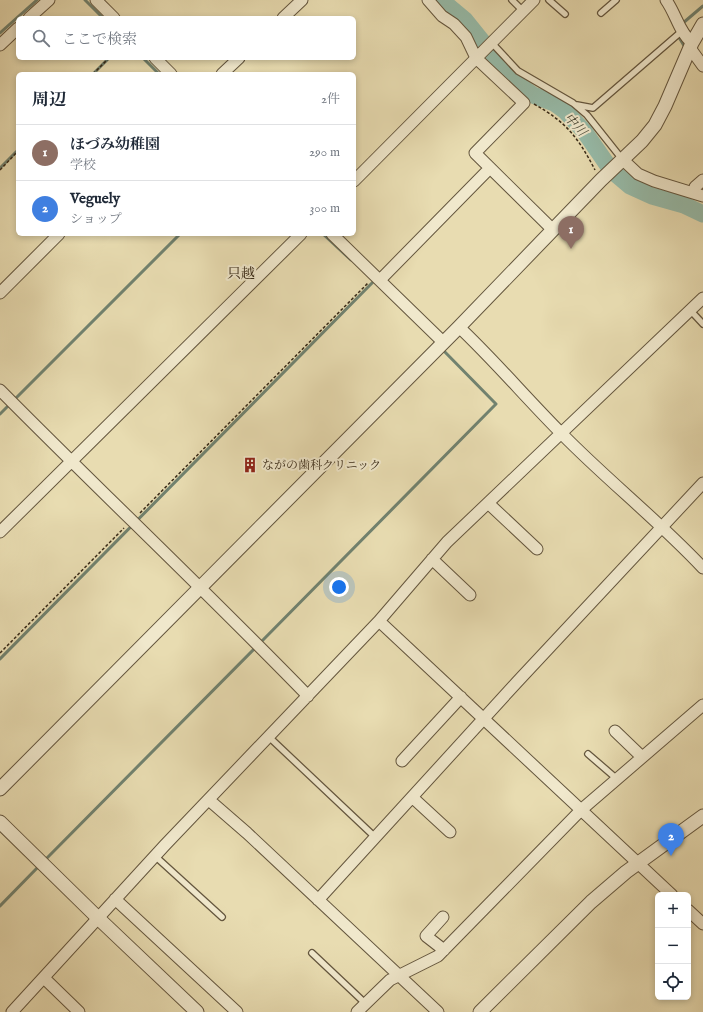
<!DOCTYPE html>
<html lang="ja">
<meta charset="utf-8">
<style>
body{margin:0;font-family:"IM FELL English","Noto Serif JP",serif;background:#f6f6f7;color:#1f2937}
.controls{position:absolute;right:12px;bottom:12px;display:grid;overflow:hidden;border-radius:6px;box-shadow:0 2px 6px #0003}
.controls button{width:36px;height:36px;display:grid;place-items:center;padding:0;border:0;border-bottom:1px solid #e0e1e3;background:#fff;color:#1f2937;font:20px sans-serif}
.you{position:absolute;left:339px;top:587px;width:14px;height:14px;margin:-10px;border:3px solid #fff;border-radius:50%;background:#1a73e8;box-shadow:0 0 0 6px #1a73e833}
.badge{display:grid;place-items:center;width:26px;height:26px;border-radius:50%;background:#8f2418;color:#fff;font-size:13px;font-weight:700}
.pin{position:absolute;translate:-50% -33px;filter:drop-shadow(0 1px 2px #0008)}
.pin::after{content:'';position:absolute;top:21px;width:14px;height:12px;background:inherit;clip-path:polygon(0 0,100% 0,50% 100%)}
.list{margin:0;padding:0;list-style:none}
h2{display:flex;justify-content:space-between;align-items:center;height:52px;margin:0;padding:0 16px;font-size:17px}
h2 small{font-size:13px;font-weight:400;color:#747a83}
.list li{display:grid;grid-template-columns:26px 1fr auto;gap:12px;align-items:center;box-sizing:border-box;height:56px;padding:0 16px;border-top:1px solid #e0e1e3}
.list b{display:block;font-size:15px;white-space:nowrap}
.list p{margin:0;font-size:13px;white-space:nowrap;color:#747a83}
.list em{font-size:13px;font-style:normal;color:#747a83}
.icon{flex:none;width:22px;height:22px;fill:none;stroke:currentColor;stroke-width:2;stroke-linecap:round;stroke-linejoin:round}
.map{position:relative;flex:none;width:703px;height:1012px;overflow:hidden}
.search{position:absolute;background:#fff;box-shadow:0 2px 6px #0003;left:16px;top:16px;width:340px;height:44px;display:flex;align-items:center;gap:10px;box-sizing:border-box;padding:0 14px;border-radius:6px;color:#747a83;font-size:15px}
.panel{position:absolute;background:#fff;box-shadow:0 2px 6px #0003;left:16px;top:72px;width:340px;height:164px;border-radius:6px}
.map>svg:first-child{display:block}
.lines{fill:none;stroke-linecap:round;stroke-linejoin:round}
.stream{stroke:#71826f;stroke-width:3}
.river{stroke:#97bcaa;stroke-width:17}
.service-casing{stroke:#64563e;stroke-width:8}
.minor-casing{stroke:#64563e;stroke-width:13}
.tertiary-casing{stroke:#64563e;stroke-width:15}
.path{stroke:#382a17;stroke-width:1.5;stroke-dasharray:3 2;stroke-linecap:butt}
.service{stroke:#f0e8cc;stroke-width:5.5}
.minor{stroke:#f0e8cc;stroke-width:11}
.tertiary{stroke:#f0e8cc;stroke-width:13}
.labels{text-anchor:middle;stroke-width:4;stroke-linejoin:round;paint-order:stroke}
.poi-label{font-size:12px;fill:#382a17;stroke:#f0e8cc;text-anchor:start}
.water-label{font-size:13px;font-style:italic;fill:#504e3c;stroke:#f0e8cc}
.quarter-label{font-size:14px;fill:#382a17;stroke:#f0e8cc}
</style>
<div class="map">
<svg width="703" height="1012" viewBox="0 0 703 1012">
<rect width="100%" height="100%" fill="#e8dcb1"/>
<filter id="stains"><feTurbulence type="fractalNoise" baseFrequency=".005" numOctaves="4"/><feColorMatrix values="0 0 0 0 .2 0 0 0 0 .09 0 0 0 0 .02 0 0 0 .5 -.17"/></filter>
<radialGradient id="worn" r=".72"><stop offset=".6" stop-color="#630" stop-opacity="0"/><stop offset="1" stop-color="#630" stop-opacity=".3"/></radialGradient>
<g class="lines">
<path class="stream" d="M85,0L103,18
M683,23L703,6
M0,33L37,0
M680,39L686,49
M143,58L159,74
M93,74L109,58
M0,168L18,150
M323,234L351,260
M14,400L180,234
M0,414L10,404
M260,643L496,404L442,349
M0,659L374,281
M45,860L256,647
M0,906L39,866"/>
<path class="river" d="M441,0L465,20L514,81L533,95L554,103L565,111L584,131L611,170L630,186L652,196L684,205L703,214"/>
<defs>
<path id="service" d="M512,0L523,11
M549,0L565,14
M601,13L616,0
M491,42L518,71L573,103L587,115L622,159
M577,105L593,108L682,31
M691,311L703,324
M269,737L375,837
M588,754L617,779
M155,856L222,917
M312,953L366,1004"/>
<path id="minor" d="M96,0L114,18
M428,0L442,16L454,24L466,37L476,58L524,103L475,153L552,229
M666,0C676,14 679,32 692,43
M29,18L49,0
M283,18L302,0
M0,45L18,28
M690,48L703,66
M155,58L171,74
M222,74L239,58
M622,159L638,174L654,181L703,196
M354,181L534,0
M695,187L703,180
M332,234L442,341
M380,280L490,168
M0,293L59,234
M459,327C495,361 527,399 562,434C607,480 658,520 703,568
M0,390C102,493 207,592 308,696
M488,503L537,549
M0,532L301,234
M432,559L470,595
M379,621L672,895
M615,731L642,757
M402,761L461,697
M412,797L450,832
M209,800L247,833L438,1012
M115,899L237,1012
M318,900L518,681L703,483
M688,910L703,924
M443,917L426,936L444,950
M44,978L79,1012
M12,1012L165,845L379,621L447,542L703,298
M357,1012L390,980L438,956L581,810L703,705"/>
<path id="tertiary" d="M0,789L459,327L601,180L642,141L655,125L665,106L692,43L703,24
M0,822L98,918L197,1012
M480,1012L591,902L626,872L703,816"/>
</defs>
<use href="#service" class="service-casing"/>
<use href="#minor" class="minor-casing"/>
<use href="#tertiary" class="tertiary-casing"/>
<path class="path" d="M93,74L109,58
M534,104C566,122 578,137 595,170
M0,170L18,151
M140,513L368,283
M0,653L124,528"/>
<use href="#service" class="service"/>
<use href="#minor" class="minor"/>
<use href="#tertiary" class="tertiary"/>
</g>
<defs>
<symbol id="building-bare" viewBox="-9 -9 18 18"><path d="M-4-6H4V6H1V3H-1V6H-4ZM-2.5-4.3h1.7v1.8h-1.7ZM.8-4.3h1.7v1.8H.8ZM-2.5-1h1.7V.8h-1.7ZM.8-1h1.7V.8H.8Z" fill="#8f2418" stroke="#f0e8cc" stroke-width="2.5" paint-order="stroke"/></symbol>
</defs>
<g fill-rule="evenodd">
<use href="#building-bare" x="239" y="454" width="22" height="22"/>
</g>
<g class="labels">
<g class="poi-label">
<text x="262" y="469">ながの歯科クリニック</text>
</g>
<g class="water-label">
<text transform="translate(576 124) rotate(48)" y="5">中川</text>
</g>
<g class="quarter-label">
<text x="241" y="278">只越</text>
</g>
</g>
<rect width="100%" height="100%" filter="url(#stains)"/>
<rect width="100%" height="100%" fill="url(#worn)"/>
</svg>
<div class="controls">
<button>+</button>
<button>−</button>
<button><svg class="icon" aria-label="locate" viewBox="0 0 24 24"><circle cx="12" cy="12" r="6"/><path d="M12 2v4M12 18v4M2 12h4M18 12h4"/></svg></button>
</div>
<div class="you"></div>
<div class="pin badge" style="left:571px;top:249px;background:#8d6e63">1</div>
<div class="pin badge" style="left:671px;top:856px;background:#3f7fe0">2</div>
<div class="search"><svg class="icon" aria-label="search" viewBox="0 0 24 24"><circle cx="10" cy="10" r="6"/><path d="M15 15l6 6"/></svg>ここで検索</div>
<section class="panel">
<h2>周辺<small>2件</small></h2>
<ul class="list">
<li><span class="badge" style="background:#8d6e63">1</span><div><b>ほづみ幼稚園</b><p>学校</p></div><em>290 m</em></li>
<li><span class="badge" style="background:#3f7fe0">2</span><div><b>Veguely</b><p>ショップ</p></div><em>300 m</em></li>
</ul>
</section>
</div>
